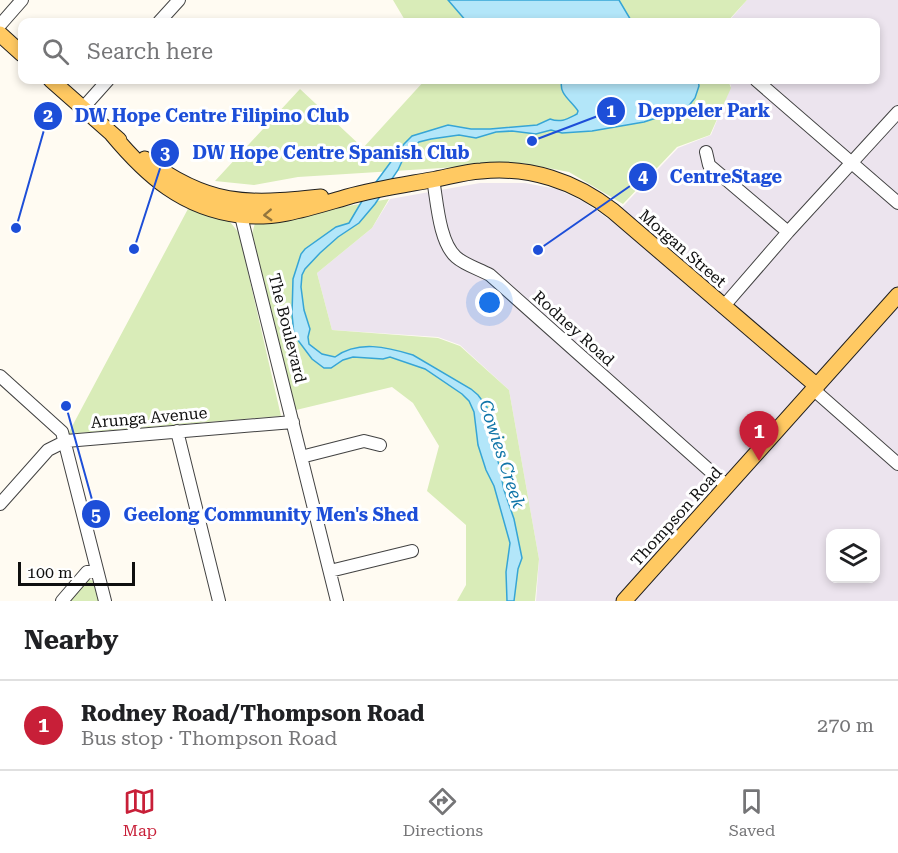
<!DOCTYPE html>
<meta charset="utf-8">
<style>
body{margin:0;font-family:"Roboto Serif",serif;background:#f6f6f6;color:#202124}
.controls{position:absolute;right:18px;bottom:18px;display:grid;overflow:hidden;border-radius:12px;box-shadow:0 3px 9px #0003}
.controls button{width:54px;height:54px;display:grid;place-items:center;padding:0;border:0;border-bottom:2px solid #e0e0e0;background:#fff;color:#202124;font:30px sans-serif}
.scale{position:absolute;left:18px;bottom:15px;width:117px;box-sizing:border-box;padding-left:6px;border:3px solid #0f0f0f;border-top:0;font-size:16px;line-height:21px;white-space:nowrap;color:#0f0f0f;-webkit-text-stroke:4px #fff;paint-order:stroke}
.you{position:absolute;left:490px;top:303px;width:21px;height:21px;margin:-15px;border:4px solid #fff;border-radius:50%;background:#1a73e8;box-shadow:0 0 0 9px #1a73e833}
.badge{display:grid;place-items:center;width:39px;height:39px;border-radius:50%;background:#c81f38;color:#fff;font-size:20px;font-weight:700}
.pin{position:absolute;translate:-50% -50px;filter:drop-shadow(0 2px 3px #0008)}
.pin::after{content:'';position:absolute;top:32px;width:21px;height:18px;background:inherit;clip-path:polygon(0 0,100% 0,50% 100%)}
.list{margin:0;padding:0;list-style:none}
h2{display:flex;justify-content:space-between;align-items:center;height:78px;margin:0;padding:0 24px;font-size:26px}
h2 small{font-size:20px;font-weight:400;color:#757577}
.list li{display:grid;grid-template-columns:39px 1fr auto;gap:18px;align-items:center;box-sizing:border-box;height:90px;padding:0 24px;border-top:2px solid #e0e0e0}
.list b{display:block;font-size:22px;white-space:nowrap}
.list p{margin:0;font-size:20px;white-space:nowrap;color:#757577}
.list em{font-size:20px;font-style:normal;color:#757577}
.icon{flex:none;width:33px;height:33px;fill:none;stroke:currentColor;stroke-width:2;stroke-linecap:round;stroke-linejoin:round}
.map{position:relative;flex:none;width:898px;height:601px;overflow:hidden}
.search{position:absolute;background:#fff;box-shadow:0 3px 9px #0003;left:18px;right:18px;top:18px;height:66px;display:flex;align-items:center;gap:15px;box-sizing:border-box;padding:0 21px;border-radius:12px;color:#757577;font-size:22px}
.sheet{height:168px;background:#fff}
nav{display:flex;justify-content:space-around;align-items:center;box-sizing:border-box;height:84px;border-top:2px solid #e0e0e0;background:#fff;font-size:16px;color:#757577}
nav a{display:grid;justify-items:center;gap:3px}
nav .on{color:#c81f38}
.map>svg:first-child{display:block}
.industrial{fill:#ece4ee;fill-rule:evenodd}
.green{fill:#d9ecb8}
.water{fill:#b3e6f9;stroke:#36a5d5;stroke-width:1.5}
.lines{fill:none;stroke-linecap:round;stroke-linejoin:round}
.minor-casing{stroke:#424242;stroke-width:14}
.major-casing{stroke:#202020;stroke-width:17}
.minor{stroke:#fff;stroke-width:12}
.major{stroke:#ffc962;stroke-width:15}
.oneway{stroke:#93753d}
.labels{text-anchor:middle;stroke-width:6;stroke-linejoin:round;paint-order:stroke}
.street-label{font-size:16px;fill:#0f0f0f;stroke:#fff}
.water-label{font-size:18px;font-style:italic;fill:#1176a9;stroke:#fff}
.leader{fill:none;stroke:#1d4ed8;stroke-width:2}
.callout-dot{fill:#1d4ed8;stroke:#fff;stroke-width:2}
.mark-label{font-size:18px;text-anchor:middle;font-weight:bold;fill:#fff}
.callout-label{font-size:18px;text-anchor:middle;font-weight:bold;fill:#1d4ed8;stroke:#fff;stroke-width:6;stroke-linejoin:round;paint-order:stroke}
</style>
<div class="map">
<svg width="898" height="601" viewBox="0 0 898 601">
<rect width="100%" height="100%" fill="#fffbf2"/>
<path class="industrial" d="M747,0H898V601H536L539,559L509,390L460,345L438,337L332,330L317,273L372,228L390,199L480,183H525L557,189L584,202L610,220L678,148L711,135L731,86L728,80H876V22H728ZM830,534H876V578H830Z"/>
<path class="green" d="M393,0H747L727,22H406Z
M425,80H728L731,88L710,135L677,147L623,204L569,172L522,163L298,177L254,185L215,181L300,89L363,148Z
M389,199L372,228L317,273L332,330L438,338L460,346L509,390L539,559L535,601H457L466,585V525L427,491L439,446L413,403L392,387L296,410L252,234L255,223L260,221Z
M189,207L226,217L239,233L281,416L68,434Z
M88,579L96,582L100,601H67Z"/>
<path class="water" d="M448,0H619L632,22H467Z
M562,80H698L699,86L695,98L687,108L644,122L592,131L562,133L551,130L536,134L512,131L496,132L476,138L459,135L431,139L419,142L413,147L404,157L398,170L375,204L359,223L338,237L320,253L305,269L302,275L301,287L304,310L310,329L308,337L309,344L322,354L335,357C358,340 387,347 413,355L471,389L478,395L487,407L504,490L514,519L522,558L518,569L514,601H507L506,572L510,543L494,486L486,470L478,445L474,412L469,401L462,394L425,369L390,357L383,359L353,357L343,360L331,368H324L312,359L294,335L292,314L293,279L301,254L305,249L336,227L349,223L362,201L404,144L412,136L448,125L471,129H490L537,125L550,119C561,123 567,119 577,114L578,111C571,100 558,94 562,80Z"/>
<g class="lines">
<defs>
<path id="minor" d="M159,22L179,0
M0,25L22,0
M756,80L898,203
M83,108L108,80
M706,152L709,165L788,232
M433,179C437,201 439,242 456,257C465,265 479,269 490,275L727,486
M241,216L337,601
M723,307L788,232L898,112
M0,376L62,432L105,601
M814,390L898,464
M177,431L219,601
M301,457L364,441L380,445
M0,504L48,450L66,441L293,422
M330,571L412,551
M62,601L87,572L97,570"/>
<path id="major" d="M0,34L22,54
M51,80L119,140
M112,134C147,176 183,208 239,215C276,220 312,207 347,197C375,189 403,185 431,180C448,177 464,172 481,171C529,166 575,181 613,211L817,386
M145,159C208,206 246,205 321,197
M624,601L898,295"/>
</defs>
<use href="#minor" class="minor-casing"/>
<use href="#major" class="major-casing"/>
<use href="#minor" class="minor"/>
<use href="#major" class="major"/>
</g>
<defs><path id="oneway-chevron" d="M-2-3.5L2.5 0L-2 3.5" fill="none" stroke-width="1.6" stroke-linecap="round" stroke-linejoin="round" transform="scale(1.5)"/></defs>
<use class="oneway" href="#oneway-chevron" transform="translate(268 215) rotate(177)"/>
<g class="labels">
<g class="street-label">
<text transform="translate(683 248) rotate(41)" y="6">Morgan Street</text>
<text transform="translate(288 328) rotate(76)" y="6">The Boulevard</text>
<text transform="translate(574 328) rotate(42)" y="6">Rodney Road</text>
<text transform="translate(149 417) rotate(-5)" y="6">Arunga Avenue</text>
<text transform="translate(676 516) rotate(-48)" y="6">Thompson Road</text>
</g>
<g class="water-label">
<text transform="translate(502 454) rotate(72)" y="6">Cowies Creek</text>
</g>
</g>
<path class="leader" d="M532 141L611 111M16 228L48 116M134 249L165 153M538 250L643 177M66 406L96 514"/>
<g class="callout-dot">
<circle cx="532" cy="141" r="6"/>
<circle cx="16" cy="228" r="6"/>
<circle cx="134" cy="249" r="6"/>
<circle cx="538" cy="250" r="6"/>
<circle cx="66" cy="406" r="6"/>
<circle cx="611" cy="111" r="15"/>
<circle cx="48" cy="116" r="15"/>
<circle cx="165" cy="153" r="15"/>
<circle cx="643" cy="177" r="15"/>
<circle cx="96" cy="514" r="15"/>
</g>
<g class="mark-label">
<text x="611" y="117">1</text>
<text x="48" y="122">2</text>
<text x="165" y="159">3</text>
<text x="643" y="183">4</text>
<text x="96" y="521">5</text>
</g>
<g class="callout-label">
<text x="704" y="117">Deppeler Park</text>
<text x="212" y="122">DW Hope Centre Filipino Club</text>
<text x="331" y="159">DW Hope Centre Spanish Club</text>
<text x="726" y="183">CentreStage</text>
<text x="271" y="521">Geelong Community Men's Shed</text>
</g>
</svg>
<div class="controls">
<button><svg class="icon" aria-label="layers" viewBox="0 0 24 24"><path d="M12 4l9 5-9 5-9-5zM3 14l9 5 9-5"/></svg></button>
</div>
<div class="scale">100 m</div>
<div class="you"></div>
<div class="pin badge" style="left:759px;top:461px">1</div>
<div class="search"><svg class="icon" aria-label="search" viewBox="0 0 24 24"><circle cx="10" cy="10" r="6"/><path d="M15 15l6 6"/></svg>Search here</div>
</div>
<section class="sheet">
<h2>Nearby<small></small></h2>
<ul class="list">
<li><span class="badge">1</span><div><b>Rodney Road/Thompson Road</b><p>Bus stop · Thompson Road</p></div><em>270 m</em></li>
</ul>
</section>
<nav>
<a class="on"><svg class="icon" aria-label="map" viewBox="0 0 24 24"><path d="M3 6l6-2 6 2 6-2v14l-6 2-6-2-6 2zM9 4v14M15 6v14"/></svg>Map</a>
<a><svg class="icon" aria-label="directions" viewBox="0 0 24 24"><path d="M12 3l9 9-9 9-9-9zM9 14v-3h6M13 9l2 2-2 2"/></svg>Directions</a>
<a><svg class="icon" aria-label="saved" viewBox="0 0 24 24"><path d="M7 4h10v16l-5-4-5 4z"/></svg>Saved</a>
</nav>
